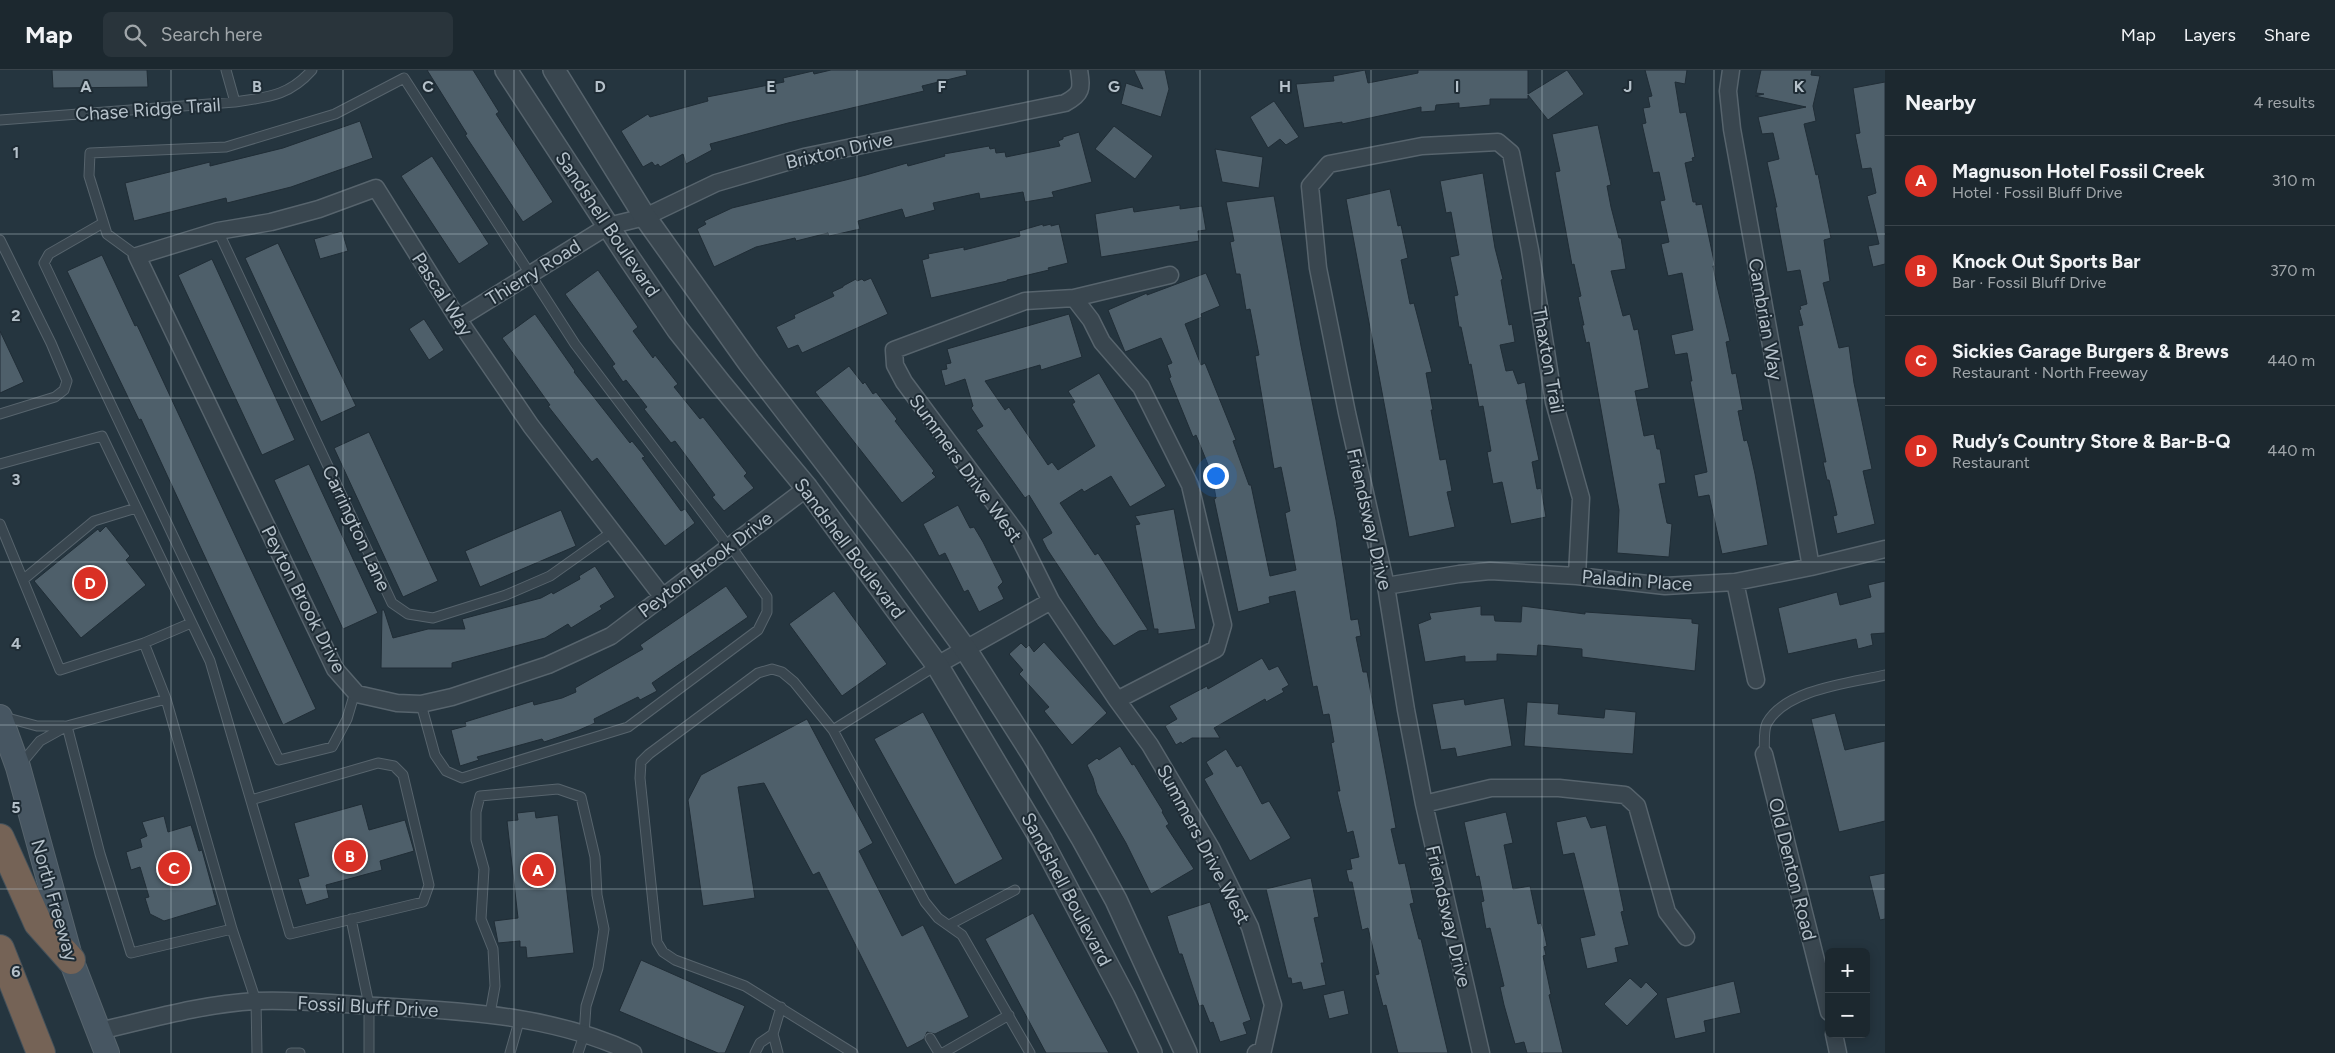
<!DOCTYPE html>
<meta charset="utf-8">
<style>
body{margin:0;font-family:Figtree,sans-serif;background:#29343b;color:#f1f3f6}
.controls{position:absolute;right:15px;bottom:15px;display:grid;overflow:hidden;border-radius:8px;box-shadow:0 2px 12px #0003}
.controls button{width:45px;height:45px;display:grid;place-items:center;padding:0;border:0;border-bottom:1px solid #3a444b;background:#1c282f;color:#f1f3f6;font:25px sans-serif}
.you{position:absolute;left:1215px;top:405px;width:18px;height:18px;margin:-12px;border:4px solid #fff;border-radius:50%;background:#1a73e8;box-shadow:0 0 0 8px #1a73e833}
.badge{display:grid;place-items:center;width:32px;height:32px;border-radius:50%;background:#d93025;color:#fff;font-size:16px;font-weight:700}
.pin{position:absolute;translate:-50% -50%;border:2px solid #fff;box-shadow:0 1px 5px #0006}
.list{margin:0;padding:0;list-style:none}
h2{display:flex;justify-content:space-between;align-items:center;height:65px;margin:0;padding:0 20px;font-size:21px}
h2 small{font-size:16px;font-weight:400;color:#a0a6aa}
.list li{display:grid;grid-template-columns:32px 1fr auto;gap:15px;align-items:center;box-sizing:border-box;height:90px;padding:0 20px;border-top:1px solid #3a444b}
.list b{display:block;font-size:19px;white-space:nowrap}
.list p{margin:0;font-size:16px;white-space:nowrap;color:#a0a6aa}
.list em{font-size:16px;font-style:normal;color:#a0a6aa}
.icon{flex:none;width:28px;height:28px;fill:none;stroke:currentColor;stroke-width:2;stroke-linecap:round;stroke-linejoin:round}
.map{position:relative;flex:none;width:1885px;height:983px;overflow:hidden}
header{display:flex;align-items:center;gap:30px;box-sizing:border-box;height:70px;padding:0 25px;background:#1c282f;border-bottom:1px solid #3a444b}
header strong{font-size:24px}
nav{display:flex;gap:28px;margin-inline-start:auto;font-size:18px}
.search{width:350px;height:45px;background:#29343b;display:flex;align-items:center;gap:12px;box-sizing:border-box;padding:0 18px;border-radius:8px;color:#a0a6aa;font-size:19px}
main{display:flex}
aside{flex:1;background:#1c282f}
.map>svg:first-child{display:block}
.building{fill:#4e5f6a;stroke:#202d36}
.lines{fill:none;stroke-linecap:round;stroke-linejoin:round}
.service-casing{stroke:#57646d;stroke-width:11}
.minor-casing{stroke:#57646d;stroke-width:19}
.tertiary-casing{stroke:#57646d;stroke-width:24}
.secondary-casing{stroke:#57646d;stroke-width:26}
.motorway-casing{stroke:#44515a;stroke-width:30}
.service{stroke:#39464f;stroke-width:9}
.minor{stroke:#39464f;stroke-width:16}
.tertiary{stroke:#39464f;stroke-width:21}
.secondary{stroke:#475662;stroke-width:24}
.motorway{stroke:#756356;stroke-width:28}
.grid{fill:none;stroke:#b5c1ca;stroke-width:1;stroke-opacity:0.55}
.labels{text-anchor:middle;stroke-width:4;stroke-linejoin:round;paint-order:stroke}
.street-label{font-size:19px;fill:#b5c1ca;stroke:#1e2b34}
.grid-label{font-size:16px;text-anchor:middle;font-weight:bold;fill:#b5c1ca;stroke:#1e2b34;stroke-width:4;stroke-linejoin:round;paint-order:stroke}
</style>
<header>
<strong>Map</strong>
<div class="search"><svg class="icon" aria-label="search" viewBox="0 0 24 24"><circle cx="10" cy="10" r="6"/><path d="M15 15l6 6"/></svg>Search here</div>
<nav><a>Map</a><a>Layers</a><a>Share</a></nav>
</header>
<main>
<div class="map">
<svg width="1885" height="983" viewBox="0 0 1885 983">
<rect width="100%" height="100%" fill="#25353f"/>
<path class="building" d="M52,0H147L148,17L53,18Z
M427,0H473L499,42L496,44L553,132L523,152L465,65L467,64Z
M831,0H966L967,5L922,16L924,21L788,53L710,74L712,80L686,94L683,84L660,97L658,94L655,96L652,92L643,97L621,61L648,44L650,47L708,31L707,27L784,12L783,8L813,1L814,4Z
M1134,0H1165L1169,19L1161,47L1121,34L1126,13L1143,19Z
M1365,0L1368,13L1418,3V0H1528V24L1567,0L1584,24L1548,50L1528,25V29H1490V35L1459,38V33L1436,35L1435,41L1421,42V37L1342,54V52L1304,58L1296,14L1334,11L1333,6Z
M1645,0H1687L1685,14L1675,12L1680,43L1686,42L1695,87L1692,88L1693,91L1685,93L1693,132H1696V135L1702,134L1715,196H1713L1717,216L1730,271L1726,272L1732,304L1736,303L1743,340L1738,341L1744,371L1747,370L1749,377L1755,404L1768,475L1722,484L1709,425L1698,427L1694,405L1707,402L1690,311H1692L1687,283L1675,285L1671,265L1693,260L1682,203L1668,206L1661,174L1669,172L1660,131L1665,130L1659,102L1653,103L1642,54L1646,53L1643,38L1650,37L1648,27L1652,26Z
M1761,0H1812L1811,5L1820,6L1813,36L1816,51L1804,54L1816,105L1818,104L1831,168L1824,170L1830,211L1823,213L1839,278L1849,276L1854,313L1872,399L1863,401L1875,454L1837,464L1833,446L1837,445L1829,410H1827L1823,392H1826L1798,256L1803,255L1799,240L1801,239L1800,236L1807,234L1800,200L1787,202L1775,137H1777L1767,92L1779,89L1773,63L1762,64L1758,47L1806,37L1755,26L1764,24L1756,23Z
M1885,12V194L1873,197L1868,176L1879,174L1867,126L1876,123L1871,98L1862,99L1855,64L1860,63L1853,18Z
M1274,31L1299,67L1286,75L1280,69L1268,78L1250,47Z
M360,51L373,88L291,117L227,133L226,128L134,151L125,113L210,92V96L283,78Z
M1598,55L1611,115L1607,116L1611,137L1619,168H1621L1626,199L1611,201L1623,246L1630,244L1634,260L1638,259L1649,318L1635,321L1644,366L1654,364L1657,379H1660L1666,413L1659,414L1667,453L1672,454L1669,487L1617,483L1619,440L1589,272L1586,273L1582,255H1584L1578,227L1581,226L1574,194L1572,195L1555,102L1560,101L1552,64Z
M1114,56L1153,86L1135,109L1095,79Z
M1079,62L1092,112L1052,122L1054,127L1025,132L1023,122L980,129L979,123L933,133L935,140L905,148L902,139L858,151L860,159L829,166L828,163L796,171L795,168L756,177L714,197L697,159L706,154L704,151L732,138L866,105L907,93L908,96L945,86L944,84L989,76L990,79L995,78L996,83L1005,82L1006,87L1060,76L1058,71L1063,69V67Z
M1215,79L1263,87L1259,118L1222,112Z
M432,86L489,174L459,194L401,106Z
M1483,103L1495,178L1503,209L1501,210L1509,255L1512,254L1515,272L1500,275L1506,301L1513,300L1518,314L1525,312L1528,330H1526L1539,390L1532,392L1537,419L1541,418L1546,447L1511,454L1502,412L1493,414L1487,382L1491,381L1483,336L1479,337L1471,294L1469,295L1461,257H1459L1454,226L1458,225L1450,187L1459,185L1451,142L1446,143L1440,111Z
M1390,119L1398,156L1401,155L1408,188L1401,190L1410,234L1414,233L1432,302L1426,303L1433,340H1431L1440,390L1446,389L1452,421L1447,422L1455,457L1409,467L1346,129Z
M1274,126L1301,276L1336,450L1351,550L1358,549L1361,566L1356,567L1363,602H1367L1396,758L1391,759L1399,794L1405,793L1414,833L1410,834L1419,869H1421L1448,983H1398L1386,935L1383,936L1375,905L1379,904L1368,858L1362,860L1352,812H1349L1346,800L1352,799L1350,789L1359,787L1353,761L1347,763L1337,721H1340L1331,673L1334,672L1329,644L1323,645L1317,616L1313,617L1295,521L1269,527L1270,533L1238,542L1214,429L1216,428L1214,417H1217L1196,365L1193,367L1169,308L1171,307L1167,295L1172,293L1161,268L1125,282L1108,240L1147,223V225L1206,203L1220,236L1201,244L1202,247L1185,254L1201,295L1205,293L1236,370L1233,371L1249,415H1251L1270,506L1296,500L1285,443L1290,441L1281,397L1274,399L1255,286L1259,285L1250,239L1246,240L1240,204H1236L1230,172L1234,171L1226,132Z
M1180,135V139L1202,136L1206,160L1198,161L1199,171L1101,187L1095,144L1133,137L1134,142Z
M1043,154V156L1051,154V156L1059,154L1068,193L1048,198L1049,200L1007,210V211L931,228L922,190L929,188L928,184L964,177V180L1020,166L1019,161Z
M342,161L348,181L320,189L314,169Z
M278,173L356,336L321,352L245,188Z
M102,185L135,256L137,255L316,639L283,655L141,349L139,350L67,201Z
M212,189L295,370L262,385L178,205Z
M598,200L638,257L633,261L653,288L655,285L678,314L674,317L700,349L703,347L747,403L744,406L754,418L724,441L712,427L715,425L675,371L671,373L644,339L647,337L626,310L623,312L612,296L615,294L565,224Z
M871,208L888,244L802,283L798,275L788,279L776,257L795,248L794,245L834,226L832,222L843,217V216L856,209L857,211L862,209L864,211Z
M535,244L575,301L574,302L630,373L632,371L645,387L642,388L681,441L685,439L695,453L665,476L597,388L592,392L548,336L550,335L502,268Z
M1069,244L1082,287L1041,300L1040,295L985,311L1005,340L1009,337L1048,395L1052,392L1058,400L1095,376L1072,334L1075,332L1068,321L1099,303L1166,416L1130,437L1111,406L1084,422L1082,419L1060,433L1095,485L1098,483L1148,560L1139,561L1114,576L1098,556L1047,479L1042,469L1052,463L1050,459L1029,425L1025,428L976,360L983,356L971,338L973,336L965,309L945,316L941,300L947,299L946,294L951,293L947,279Z
M424,249L444,280L429,290L409,259Z
M0,261L24,312L0,323Z
M849,296L863,314L865,312L873,324L876,322L897,349L895,351L934,401L932,403L936,407L902,433L815,322Z
M369,362L438,511L403,527L334,378Z
M309,394L378,543L343,559L274,410Z
M958,435L970,458L974,457L983,472L1003,512L998,517L1004,529L979,542L968,520L964,522L945,483L939,486L923,454Z
M1174,439L1196,559L1158,564V559H1154L1135,455L1140,454L1135,446Z
M561,440L576,476L480,517L465,481Z
M106,456L130,486L126,490L146,515L81,568L34,511L98,459L100,462Z
M595,496L615,527L600,536L602,539L571,558L568,554L545,568L452,593V598H381L382,540H384L393,568L428,559H465L462,549L541,528L552,522L553,524L580,509L579,506Z
M1885,511V563L1871,564L1873,575L1858,579L1856,569L1788,584L1778,538L1837,522L1840,535L1871,527L1868,515Z
M726,516L748,547L652,613L657,621L640,630L638,627L594,649L595,653L577,661L544,672L542,669L477,687L479,690L460,696L451,660L466,656L465,652L533,631L534,635L562,628L576,622L575,618L643,579L640,575Z
M834,521L887,594L842,626L789,554Z
M1481,536V545H1494L1495,551L1521,552L1522,536L1585,544V542L1692,549V553L1699,554L1695,601L1582,587V579L1538,575L1537,586L1497,584V591L1465,592V586L1425,592L1418,554L1431,549L1429,543Z
M1044,572L1107,643L1072,675L1044,641L1049,637L1019,604L1023,600L1009,584L1021,573L1026,578L1029,575L1034,582Z
M1262,588L1269,600L1278,596L1289,615L1282,619L1284,622L1266,632L1265,629L1214,658L1220,668H1192L1182,674L1181,672L1176,675L1165,656L1177,649L1169,636L1207,616L1208,619Z
M1504,628L1512,676L1457,687L1455,678L1441,680L1432,634L1464,629L1465,635Z
M1527,632L1559,634L1558,644L1604,648L1605,639L1636,642L1633,684L1524,676Z
M923,642L1003,789L955,815L874,669Z
M1835,643L1845,680L1885,671V751L1839,762L1811,649Z
M807,649L873,773L859,781L902,866L923,855L969,947L935,964L927,962L924,969L907,978L819,802L813,805L764,713L738,717L755,828L703,836L688,730L701,705Z
M1120,676L1132,695L1134,694L1163,741L1162,742L1169,754L1166,756L1194,799L1151,824L1126,773L1097,723L1093,708L1087,695L1097,688L1099,690Z
M1226,679L1237,697L1241,695L1262,734L1269,731L1291,768L1250,791L1204,709L1213,704L1206,692Z
M362,734L369,760L405,750L414,781L380,791L382,800L326,815L329,828L306,835L298,809L309,806L294,753Z
M535,741L536,748L558,745L574,883L527,888L526,877H520V871L498,873L494,851L518,848L507,751L518,750L517,743Z
M1506,742L1513,773L1504,775L1513,819L1530,816L1538,854L1541,853L1544,862L1547,876L1544,877L1546,885L1543,886L1551,924L1549,925L1563,983H1527L1524,972L1515,974L1504,935L1500,917L1504,916L1490,858L1486,859L1481,832L1484,831L1479,806L1476,807L1464,752Z
M164,746L168,762L191,755L199,781L202,780L217,835L164,851L150,844L145,828L149,827L140,797L131,800L126,782L142,777L140,769L147,766L142,752Z
M1586,746L1591,758L1606,755L1624,841L1621,842L1629,875L1615,878L1618,892L1587,899L1580,868L1595,865L1574,783L1563,785L1556,752Z
M1885,803V849L1880,850L1869,806Z
M1311,808L1319,847L1314,848L1324,893H1321L1326,915L1303,920L1301,912L1292,914L1291,908H1288L1266,819Z
M1210,832L1251,950L1243,953L1247,964L1220,972L1213,952L1210,953L1203,935L1199,936L1182,884H1179L1167,846Z
M1033,843L1109,983H1046L985,869Z
M641,890L745,936L725,983H718L619,941Z
M1630,908L1641,918L1646,912L1658,924L1627,956L1604,934Z
M1734,911L1741,943L1704,951L1706,962L1675,969L1666,928Z
M1344,920L1349,944L1329,949L1323,925Z"/>
<g class="lines">
<defs>
<path id="service" d="M226,0L235,32
M0,50L235,32C268,27 289,26 312,0
M103,153L49,184L44,193L279,690L332,677L347,649L355,622
M218,161L392,533L408,544L433,548L506,525L550,506L612,462
M0,170L51,273L67,311L64,320L55,327L0,344
M137,186L107,164L89,106L90,83L226,77L335,44L404,8L575,274L728,476
M0,394L102,366L210,591L290,864L423,832L429,815L403,705L394,696L378,693L251,730
M0,454L60,600L144,573L191,553
M24,509L94,451L136,438
M144,573L166,629
M421,634L435,685L446,701L462,708L628,657L758,560L767,542V527L730,475
M4,647L37,656H64
M67,656L100,784L131,883L232,859
M833,660L937,595
M1764,684C1765,675 1763,660 1767,653C1786,619 1850,613 1885,605
M20,695L40,671L67,656L166,629L232,859L256,931L257,983
M351,849L369,935V983
M949,855L1015,820
M490,944L495,916L493,879L481,849L484,799L476,770V742L480,726L558,719L581,727L595,787L597,825L604,859L598,898L586,936L584,965L578,983
M773,964L778,983
M930,968L939,983
M291,983H300
M510,983L520,948
M755,983L760,973L773,964L781,937
M853,983L745,916L675,890L663,882L657,872L640,708L641,692L649,684L758,603L772,599L782,602L794,612L833,660L925,832L938,848L962,865L1030,983
M943,983L1009,945"/>
<path id="minor" d="M1731,0L1728,21L1732,59L1811,497
M1074,228L1091,250L1102,272L1141,317L1190,415L1223,555L1216,579L1117,630L1051,531L1018,465L904,312L895,295L894,280L1025,231L1074,228L1170,205
M458,249L608,156L645,147L716,113L804,87L1065,33C1082,24 1082,19 1079,0
M1735,512L1756,610
M1386,516L1459,504L1490,501L1577,506L1665,516L1735,512L1811,497L1885,479
M662,526L531,356L458,249L376,118L319,139L271,152L218,161L137,186L335,599L357,624L397,633L421,634L452,627L548,595L611,566L807,418
M937,595L1051,531
M1117,630L1150,675L1211,778L1250,857L1273,935L1263,980L1256,983
M1764,684L1829,942
M1424,734L1491,718H1559L1625,725L1637,736L1667,842L1686,867
M99,961C151,949 202,934 256,931C296,929 337,934 377,936C464,941 553,945 633,983
M1834,964L1838,983
M1481,983L1424,734L1406,640L1386,516L1347,343L1318,198L1310,116L1329,94L1422,76L1498,72L1511,83L1530,180L1554,332L1581,428L1577,506"/>
<path id="tertiary" d="M506,0L627,185L678,260L720,313L807,418L937,595L1042,771L1124,926L1151,983
M554,0L645,147L749,293L902,492L966,580L1033,685L1083,770L1116,830L1186,983"/>
<path id="secondary" d="M0,647L18,697L71,890L107,983"/>
<path id="motorway" d="M0,768L38,853L71,890
M0,879L41,983"/>
</defs>
<use href="#service" class="service-casing"/>
<use href="#minor" class="minor-casing"/>
<use href="#tertiary" class="tertiary-casing"/>
<use href="#secondary" class="secondary-casing"/>
<use href="#motorway" class="motorway-casing"/>
<use href="#service" class="service"/>
<use href="#minor" class="minor"/>
<use href="#tertiary" class="tertiary"/>
<use href="#secondary" class="secondary"/>
<use href="#motorway" class="motorway"/>
</g>
<path class="grid" d="M171,0V983M343,0V983M514,0V983M685,0V983M857,0V983M1028,0V983M1200,0V983M1371,0V983M1542,0V983M1714,0V983M0,164H1885M0,328H1885M0,492H1885M0,655H1885M0,819H1885"/>
<g class="labels">
<g class="street-label">
<text transform="translate(148 39) rotate(-4)" y="7">Chase Ridge Trail</text>
<text transform="translate(839 80) rotate(-13)" y="7">Brixton Drive</text>
<text transform="translate(608 154) rotate(56)" y="7">Sandshell Boulevard</text>
<text transform="translate(533 202) rotate(-32)" y="7">Thierry Road</text>
<text transform="translate(443 224) rotate(57)" y="7">Pascal Way</text>
<text transform="translate(1766 249) rotate(80)" y="7">Cambrian Way</text>
<text transform="translate(1549 290) rotate(80)" y="7">Thaxton Trail</text>
<text transform="translate(966 398) rotate(54)" y="7">Summers Drive West</text>
<text transform="translate(1370 449) rotate(77)" y="7">Friendsway Drive</text>
<text transform="translate(357 458) rotate(65)" y="7">Carrington Lane</text>
<text transform="translate(850 478) rotate(53)" y="7">Sandshell Boulevard</text>
<text transform="translate(705 494) rotate(-37)" y="7">Peyton Brook Drive</text>
<text transform="translate(1637 510) rotate(4)" y="7">Paladin Place</text>
<text transform="translate(304 529) rotate(63)" y="7">Peyton Brook Drive</text>
<text transform="translate(1204 774) rotate(62)" y="7">Summers Drive West</text>
<text transform="translate(1793 799) rotate(76)" y="7">Old Denton Road</text>
<text transform="translate(1067 819) rotate(62)" y="7">Sandshell Boulevard</text>
<text transform="translate(55 830) rotate(74)" y="7">North Freeway</text>
<text transform="translate(1449 846) rotate(77)" y="7">Friendsway Drive</text>
<text transform="translate(368 936) rotate(3)" y="7">Fossil Bluff Drive</text>
</g>
</g>
<g class="grid-label">
<text x="86" y="22">A</text>
<text x="257" y="22">B</text>
<text x="428" y="22">C</text>
<text x="600" y="22">D</text>
<text x="771" y="22">E</text>
<text x="942" y="22">F</text>
<text x="1114" y="22">G</text>
<text x="1285" y="22">H</text>
<text x="1457" y="22">I</text>
<text x="1628" y="22">J</text>
<text x="1799" y="22">K</text>
<text x="16" y="88">1</text>
<text x="16" y="251">2</text>
<text x="16" y="415">3</text>
<text x="16" y="579">4</text>
<text x="16" y="743">5</text>
<text x="16" y="907">6</text>
</g>
</svg>
<div class="controls">
<button>+</button>
<button>−</button>
</div>
<div class="you"></div>
<div class="pin badge" style="left:538px;top:800px">A</div>
<div class="pin badge" style="left:350px;top:786px">B</div>
<div class="pin badge" style="left:174px;top:798px">C</div>
<div class="pin badge" style="left:90px;top:513px">D</div>
</div>
<aside>
<h2>Nearby<small>4 results</small></h2>
<ul class="list">
<li><span class="badge">A</span><div><b>Magnuson Hotel Fossil Creek</b><p>Hotel · Fossil Bluff Drive</p></div><em>310 m</em></li>
<li><span class="badge">B</span><div><b>Knock Out Sports Bar</b><p>Bar · Fossil Bluff Drive</p></div><em>370 m</em></li>
<li><span class="badge">C</span><div><b>Sickies Garage Burgers &amp; Brews</b><p>Restaurant · North Freeway</p></div><em>440 m</em></li>
<li><span class="badge">D</span><div><b>Rudy’s Country Store &amp; Bar-B-Q</b><p>Restaurant</p></div><em>440 m</em></li>
</ul>
</aside>
</main>
